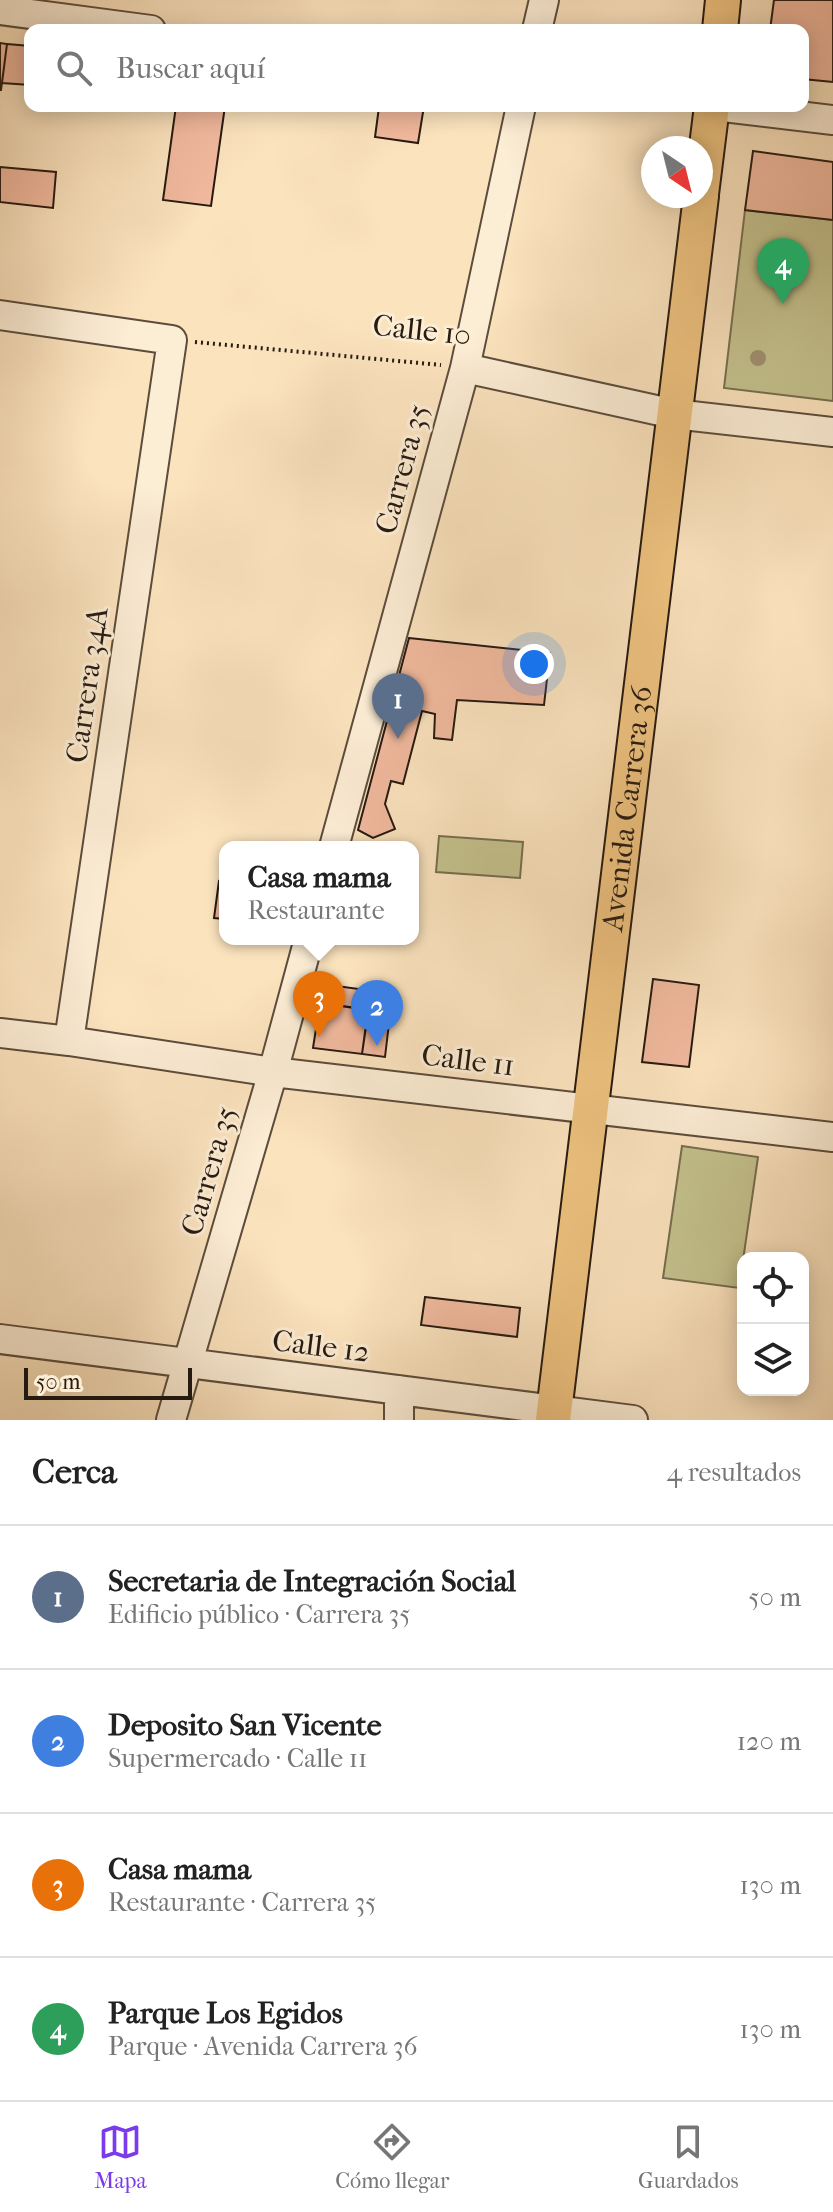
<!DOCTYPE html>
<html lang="es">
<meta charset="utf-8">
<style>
body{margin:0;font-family:"IM FELL French Canon",serif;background:#f6f6f6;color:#222}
.controls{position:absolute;right:24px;bottom:24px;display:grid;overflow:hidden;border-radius:16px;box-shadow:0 4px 20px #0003}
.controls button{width:72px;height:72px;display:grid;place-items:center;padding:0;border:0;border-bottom:2px solid #e0e0e0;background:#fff;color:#222;font:40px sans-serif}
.compass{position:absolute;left:641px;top:136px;width:72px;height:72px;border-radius:50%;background:#fff;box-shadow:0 4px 20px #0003;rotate:145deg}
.scale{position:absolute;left:24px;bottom:20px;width:168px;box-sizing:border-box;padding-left:8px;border:4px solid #271a10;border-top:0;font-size:22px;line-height:28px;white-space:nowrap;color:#271a10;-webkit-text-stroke:6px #fcedd5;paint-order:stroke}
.you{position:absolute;left:534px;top:664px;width:28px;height:28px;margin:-20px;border:6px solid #fff;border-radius:50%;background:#1a73e8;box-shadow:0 0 0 12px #1a73e833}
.badge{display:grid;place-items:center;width:52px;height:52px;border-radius:50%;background:#7c3aed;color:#fff;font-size:26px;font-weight:700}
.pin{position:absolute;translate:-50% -66px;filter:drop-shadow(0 2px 4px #0008)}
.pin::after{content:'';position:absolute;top:42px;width:28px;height:24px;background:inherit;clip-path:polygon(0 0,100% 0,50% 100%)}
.popup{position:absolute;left:219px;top:841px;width:200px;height:104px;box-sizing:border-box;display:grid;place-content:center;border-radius:16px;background:#fff;filter:drop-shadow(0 2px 6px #0005);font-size:26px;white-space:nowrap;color:#767676}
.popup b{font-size:30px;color:#222}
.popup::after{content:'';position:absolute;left:50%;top:100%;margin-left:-16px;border:16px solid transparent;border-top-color:#fff}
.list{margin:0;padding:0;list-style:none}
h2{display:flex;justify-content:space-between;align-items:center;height:104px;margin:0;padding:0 32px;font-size:34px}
h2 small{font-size:26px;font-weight:400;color:#767676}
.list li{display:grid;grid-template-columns:52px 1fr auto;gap:24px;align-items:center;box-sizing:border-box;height:144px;padding:0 32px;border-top:2px solid #e0e0e0}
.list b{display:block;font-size:30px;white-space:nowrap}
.list p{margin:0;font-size:26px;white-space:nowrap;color:#767676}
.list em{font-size:26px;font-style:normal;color:#767676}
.icon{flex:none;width:44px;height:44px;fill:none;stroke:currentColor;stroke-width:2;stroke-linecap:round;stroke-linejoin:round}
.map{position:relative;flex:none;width:833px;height:1420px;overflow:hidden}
.search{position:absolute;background:#fff;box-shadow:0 4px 20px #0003;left:24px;right:24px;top:24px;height:88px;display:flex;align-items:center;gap:20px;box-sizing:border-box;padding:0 28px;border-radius:16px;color:#767676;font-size:30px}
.sheet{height:680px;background:#fff}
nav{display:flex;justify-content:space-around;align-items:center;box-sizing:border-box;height:112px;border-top:2px solid #e0e0e0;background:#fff;font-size:22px;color:#767676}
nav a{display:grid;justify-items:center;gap:4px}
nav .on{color:#7c3aed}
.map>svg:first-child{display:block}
.green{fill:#c4c28e;stroke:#766e4f;stroke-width:2}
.building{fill:#f1b99e;stroke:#271a10;stroke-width:2}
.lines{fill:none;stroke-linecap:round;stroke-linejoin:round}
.minor-casing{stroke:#5c4c3c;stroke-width:32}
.major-casing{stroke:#271a10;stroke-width:38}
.path{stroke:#271a10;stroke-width:4;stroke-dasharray:2 4;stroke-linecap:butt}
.minor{stroke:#fcedd5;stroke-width:28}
.major{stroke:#eec27f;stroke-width:34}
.tree{fill:#a09073}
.labels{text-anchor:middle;stroke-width:6;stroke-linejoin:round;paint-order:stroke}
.street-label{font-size:30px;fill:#271a10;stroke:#fcedd5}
</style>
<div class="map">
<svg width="833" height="1420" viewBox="0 0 833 1420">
<rect width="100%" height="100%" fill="#fbe3be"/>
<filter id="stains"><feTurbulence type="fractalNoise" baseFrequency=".0025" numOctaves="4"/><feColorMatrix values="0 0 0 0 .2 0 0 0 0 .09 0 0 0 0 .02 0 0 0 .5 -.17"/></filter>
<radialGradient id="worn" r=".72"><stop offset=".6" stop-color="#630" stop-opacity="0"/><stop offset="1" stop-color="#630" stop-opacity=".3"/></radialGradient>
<path class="green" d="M745,210L833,220V401L724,388Z
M439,836L523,842L520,878L436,872Z
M682,1146L758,1157L739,1288L663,1278Z"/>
<path class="building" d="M774,0H833V82L803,79V30H770Z
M0,43L7,44L1,90H0Z
M7,44L30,46V85L2,83Z
M176,106H225L211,206L163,200Z
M391,106H424L418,143L375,137L379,107L388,109Z
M753,151L833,162V220L745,210Z
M0,167L56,172L53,208L0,202Z
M409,638L550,653L544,705L457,700L452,740L434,738L435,714L422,711L403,784L391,781L385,804L395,829L373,838L358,830Z
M219,881L225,882V919L214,918Z
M653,979L699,985L689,1067L642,1062Z
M322,984L359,989L357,1008L320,1003Z
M320,1003L368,1010L362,1054L313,1048Z
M367,1020L389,1023L385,1057L362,1054Z
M425,1297L520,1308L517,1337L421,1325Z"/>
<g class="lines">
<defs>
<path id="minor" d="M0,10L151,30
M537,30L544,0
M715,106L833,120
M0,315L172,340L69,1041
M465,368L674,414L833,432
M334,847L465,368L521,106
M0,1033L69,1041L273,1072L833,1137
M0,1339L633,1420
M399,1390V1420
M171,1420L273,1072L309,939"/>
<g id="major">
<path d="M720,30L723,0"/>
<path d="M701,194L712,106"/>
<path id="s1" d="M553,1420L701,196"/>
</g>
</defs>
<use href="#minor" class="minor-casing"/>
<use href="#major" class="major-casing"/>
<path class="path" d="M195,342L441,365"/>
<use href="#minor" class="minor"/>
<use href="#major" class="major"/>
</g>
<circle class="tree" cx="758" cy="358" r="8"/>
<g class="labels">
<g class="street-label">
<text transform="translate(422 330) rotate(6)" y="10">Calle 10</text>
<text transform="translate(402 469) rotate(-75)" y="10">Carrera 35</text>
<text transform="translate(87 685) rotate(-82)" y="10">Carrera 34A</text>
<text dy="10" stroke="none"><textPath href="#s1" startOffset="616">Avenida Carrera 36</textPath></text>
<text transform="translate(468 1060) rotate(7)" y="10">Calle 11</text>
<text transform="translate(209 1171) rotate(-74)" y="10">Carrera 35</text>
<text transform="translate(321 1346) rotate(7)" y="10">Calle 12</text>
</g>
</g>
<rect width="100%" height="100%" filter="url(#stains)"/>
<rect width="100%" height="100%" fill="url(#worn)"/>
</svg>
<div class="controls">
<button><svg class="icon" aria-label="locate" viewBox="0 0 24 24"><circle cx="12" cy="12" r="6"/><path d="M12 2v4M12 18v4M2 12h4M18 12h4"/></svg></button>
<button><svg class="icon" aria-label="layers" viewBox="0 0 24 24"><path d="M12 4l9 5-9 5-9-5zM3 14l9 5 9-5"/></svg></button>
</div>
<svg class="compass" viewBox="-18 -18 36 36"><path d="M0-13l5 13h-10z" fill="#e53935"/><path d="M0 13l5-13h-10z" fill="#767676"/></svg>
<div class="scale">50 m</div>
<div class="you"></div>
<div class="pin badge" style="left:398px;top:739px;background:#5c6f8a">1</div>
<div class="pin badge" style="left:377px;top:1046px;background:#3f7fe0">2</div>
<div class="pin badge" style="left:319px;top:1037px;background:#e8710a">3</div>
<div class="popup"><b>Casa mama</b>Restaurante</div>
<div class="pin badge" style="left:783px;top:304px;background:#2e9e5b">4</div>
<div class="search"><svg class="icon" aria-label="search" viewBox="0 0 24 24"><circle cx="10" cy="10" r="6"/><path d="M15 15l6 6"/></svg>Buscar aquí</div>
</div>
<section class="sheet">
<h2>Cerca<small>4 resultados</small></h2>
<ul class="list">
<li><span class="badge" style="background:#5c6f8a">1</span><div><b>Secretaria de Integración Social</b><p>Edificio público · Carrera 35</p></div><em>50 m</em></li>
<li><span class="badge" style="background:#3f7fe0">2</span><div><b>Deposito San Vicente</b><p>Supermercado · Calle 11</p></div><em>120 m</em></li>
<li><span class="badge" style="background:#e8710a">3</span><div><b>Casa mama</b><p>Restaurante · Carrera 35</p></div><em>130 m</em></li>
<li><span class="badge" style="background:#2e9e5b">4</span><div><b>Parque Los Egidos</b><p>Parque · Avenida Carrera 36</p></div><em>130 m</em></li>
</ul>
</section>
<nav>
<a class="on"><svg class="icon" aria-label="map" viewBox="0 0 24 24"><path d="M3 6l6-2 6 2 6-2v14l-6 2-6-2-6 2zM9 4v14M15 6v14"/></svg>Mapa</a>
<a><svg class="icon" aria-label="directions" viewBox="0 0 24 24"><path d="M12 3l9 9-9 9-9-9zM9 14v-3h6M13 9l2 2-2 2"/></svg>Cómo llegar</a>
<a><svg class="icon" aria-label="saved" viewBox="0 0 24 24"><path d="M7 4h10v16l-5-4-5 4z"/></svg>Guardados</a>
</nav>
